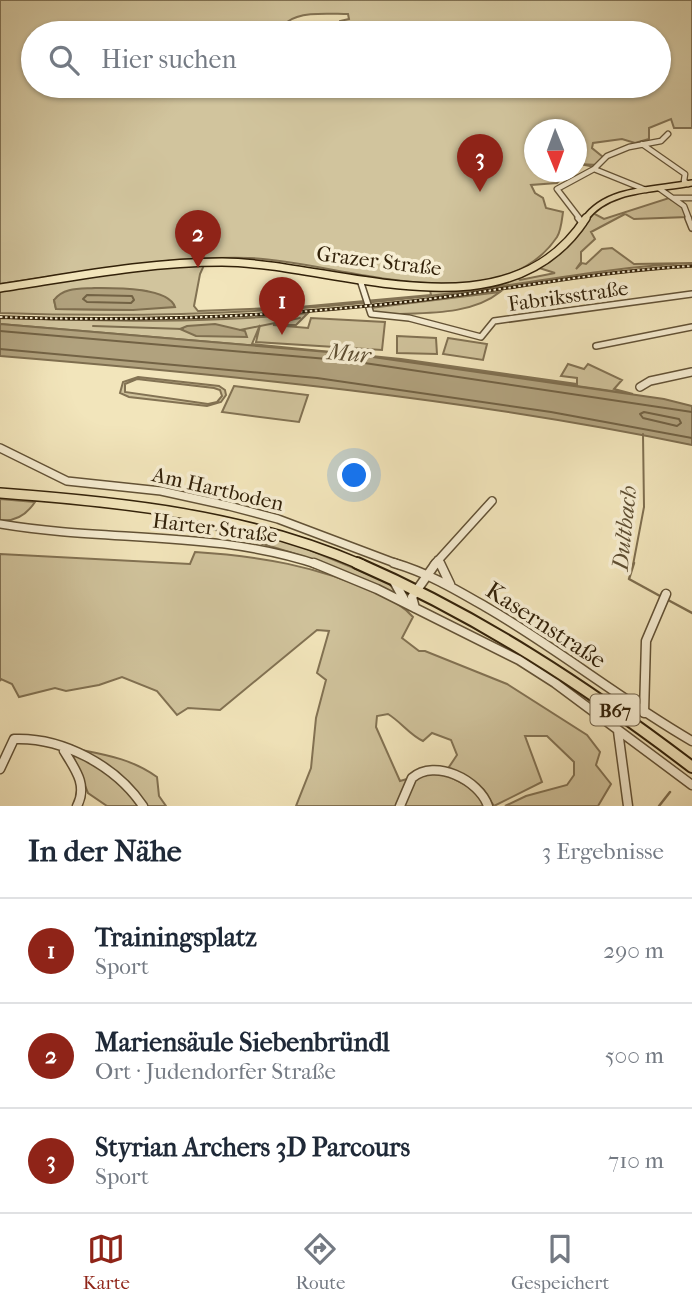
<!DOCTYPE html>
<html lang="de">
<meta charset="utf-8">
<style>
body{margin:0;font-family:"IM FELL French Canon",serif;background:#f6f6f7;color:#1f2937}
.compass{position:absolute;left:524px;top:119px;width:63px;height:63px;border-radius:50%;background:#fff;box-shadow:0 2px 5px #0004;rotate:179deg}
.you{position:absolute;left:355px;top:476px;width:24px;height:24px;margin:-18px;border:5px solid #fff;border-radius:50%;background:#1a73e8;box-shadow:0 0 0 10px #1a73e833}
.badge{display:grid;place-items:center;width:46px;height:46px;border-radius:50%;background:#8f2418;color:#fff;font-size:23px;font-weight:700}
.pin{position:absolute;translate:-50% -58px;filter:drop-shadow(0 2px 4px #0008)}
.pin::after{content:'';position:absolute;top:37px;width:24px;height:21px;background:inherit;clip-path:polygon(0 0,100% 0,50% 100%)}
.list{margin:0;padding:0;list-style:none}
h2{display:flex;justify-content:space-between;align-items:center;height:91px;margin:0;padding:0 28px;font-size:30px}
h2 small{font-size:23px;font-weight:400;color:#747a83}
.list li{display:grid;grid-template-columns:46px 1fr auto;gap:21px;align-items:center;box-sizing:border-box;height:105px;padding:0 28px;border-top:2px solid #e0e1e3}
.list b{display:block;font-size:26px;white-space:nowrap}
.list p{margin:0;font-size:23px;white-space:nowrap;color:#747a83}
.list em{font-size:23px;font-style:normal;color:#747a83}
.icon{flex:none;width:38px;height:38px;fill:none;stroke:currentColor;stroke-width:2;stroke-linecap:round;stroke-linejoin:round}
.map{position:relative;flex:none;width:692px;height:806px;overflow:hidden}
.search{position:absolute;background:#fff;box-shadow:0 2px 5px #0004;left:21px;right:21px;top:21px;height:77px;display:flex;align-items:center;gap:18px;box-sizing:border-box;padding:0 24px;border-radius:38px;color:#747a83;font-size:26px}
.sheet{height:406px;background:#fff}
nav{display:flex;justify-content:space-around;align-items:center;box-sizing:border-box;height:98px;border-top:2px solid #e0e1e3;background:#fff;font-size:19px;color:#747a83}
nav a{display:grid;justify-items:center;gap:4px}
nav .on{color:#8f2418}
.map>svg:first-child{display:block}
.green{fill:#d1c49d;stroke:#827253;stroke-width:2;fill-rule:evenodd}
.water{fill:#b1a27e;stroke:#7e6e4f;stroke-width:2}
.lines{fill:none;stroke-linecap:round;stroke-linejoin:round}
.shore{stroke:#726244;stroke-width:2}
.stream-far1{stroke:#7e6e4f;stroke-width:2}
.stream{stroke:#7e6e4f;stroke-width:2.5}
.minor-far3-casing{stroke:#625236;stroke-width:7}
.minor-far2-casing{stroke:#625236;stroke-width:8}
.minor-far1-casing{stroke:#625236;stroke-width:10}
.minor-casing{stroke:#625236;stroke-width:11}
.major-far3-casing{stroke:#322109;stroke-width:8}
.major-far2-casing{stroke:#322109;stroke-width:10}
.major-far1-casing{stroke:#322109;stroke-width:12}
.major-casing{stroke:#322109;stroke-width:14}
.minor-far3{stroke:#f7eed3;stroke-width:4.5}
.minor-far2{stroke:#f7eed3;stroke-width:5}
.minor-far1{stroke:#f7eed3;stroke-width:7}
.minor{stroke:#f7eed3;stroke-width:8}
.major-far3{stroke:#f2e5bb;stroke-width:5}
.major-far2{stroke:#f2e5bb;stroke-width:7}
.major-far1{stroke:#f2e5bb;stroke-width:9}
.major{stroke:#f2e5bb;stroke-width:10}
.rail-casing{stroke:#322109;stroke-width:3.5}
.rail{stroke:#f7eed3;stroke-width:2;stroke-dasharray:2.5;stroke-linecap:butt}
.labels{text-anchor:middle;stroke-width:7;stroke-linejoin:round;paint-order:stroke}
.shield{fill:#f7eed3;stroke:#6d5e46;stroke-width:2}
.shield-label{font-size:19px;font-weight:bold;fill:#322109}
.street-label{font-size:21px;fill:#322109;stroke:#f7eed3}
.water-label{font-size:23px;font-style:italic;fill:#5e4e32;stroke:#f7eed3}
.near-street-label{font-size:24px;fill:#322109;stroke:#f7eed3}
</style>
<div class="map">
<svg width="692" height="806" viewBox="0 0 692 806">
<rect width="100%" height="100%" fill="#f2e5bb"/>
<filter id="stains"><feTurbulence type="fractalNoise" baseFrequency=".00286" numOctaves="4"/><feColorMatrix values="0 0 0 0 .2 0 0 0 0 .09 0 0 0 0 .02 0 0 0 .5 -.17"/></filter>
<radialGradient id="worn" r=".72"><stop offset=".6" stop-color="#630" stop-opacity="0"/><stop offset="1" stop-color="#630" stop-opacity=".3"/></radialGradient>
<path class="green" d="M0,0H692V128H674L671,119L649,128V139L635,143L622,139L593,143L592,148L603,157L599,165L577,164L576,130H534V172H568L557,183L531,185L535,193L543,198L546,208L563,212C562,219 561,231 557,237C497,327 334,260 249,258C165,256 82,272 0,284ZM348,14L349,19L340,21V26L330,27L328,31L290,29L294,26L287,22C302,11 329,14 348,14ZM33,33H659V86H33Z
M669,198L683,206L687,217L634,219L625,214L591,232L595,239L581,252V262L576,269L582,263L586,264L602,249L612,248L634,264L692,263C603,267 517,286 429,296C287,313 143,318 0,313V288L126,270L205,263L200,274L194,306L198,311L299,307L431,295L430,290L434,289L516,276L520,280L555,273L536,267C568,249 574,244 593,213L604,219ZM95,288L146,291L133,310L56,309L54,300Z
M500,292C469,317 419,312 382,315H377L370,308Z
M308,313L296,325H273L308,328L311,318L385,322L382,350L256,342L260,325L252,344L401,359L577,384V378L561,376L568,364L584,369L588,364L622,380L614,389L633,394L352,354L0,324V318C103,321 205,324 308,313Z
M397,336L436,338L437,354L397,353Z
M448,338L487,344L483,360L443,354Z
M138,377L219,386L225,390L226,395L221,402L207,406L129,397L120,393L123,382ZM137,379L214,388L220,390L222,396L217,402L208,404L125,392V384Z
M234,386L308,395L299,422L222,412Z
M0,499L35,502C27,514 15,522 0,520Z
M180,517L246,530L295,544L388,582L400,598C330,558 252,543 177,518Z
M195,552C259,556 318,566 376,593C390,600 403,605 413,617L402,638L419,651H425L507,684L587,735L600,752L596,765L611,784L598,806H505L526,796L567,785L574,775V762L547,736H525L542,782L494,806L483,789L447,770L457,755L451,740L432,733L423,741C410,735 401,722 388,714L377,716L376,727L400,781L407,779L399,806H296L311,768L316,718L326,680L317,673L329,631L317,630L220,710L188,708L177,715L157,691L122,677L99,685L66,691L55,688L19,697L12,684L1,679L0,681V554L190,564Z
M77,749C107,755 132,759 157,777L159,796L166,806H107L88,793L73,756Z
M441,772L479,792L486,806H404L413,778Z"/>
<path class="water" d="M95,288C114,288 168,287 175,307L133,310L56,309L54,300C64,287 80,289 95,288Z
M0,324L352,354L664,399L692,406V445C464,398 232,375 0,356Z
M215,324L245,331L247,337L196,336L180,329L187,326Z"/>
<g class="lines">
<path class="shore" d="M87,295L132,296L134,300L131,303L87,302L83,299Z
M0,331L351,361L692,412
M0,349L317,378L551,412L692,438
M644,412L679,419L681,423L677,426L643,418L640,414Z"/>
<path class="stream-far1" d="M580,164L595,167
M93,326L183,329
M240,330L300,318
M633,565L644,507L643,434"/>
<path class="stream" d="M634,563L629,579L660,596
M668,600L692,613
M659,806L670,792"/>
<defs>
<path id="minor-far3" d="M642,144L685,174L684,181L688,184
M594,169L646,190
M660,189L684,206L689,219
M673,198H692
M580,219L557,189L594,169L607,156L629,147L661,141L668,134"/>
<path id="minor-far2" d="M578,218L583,224
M688,218L692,228
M365,280L361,283L371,314L409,318L481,337L494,321L692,294
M596,346L692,327"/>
<path id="minor-far1" d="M640,387L650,381L692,372
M0,448L67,481L161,491L229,506L278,519L400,565
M0,524C106,542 216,530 319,565
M438,560L440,565
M434,565L492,501"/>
<path id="minor" d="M314,563L377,589L519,660L555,683L692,785
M394,563C428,573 455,589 486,607C557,648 621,700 692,741
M440,563L450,584
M395,583L406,603
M415,608L412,597L436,563
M644,713L646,641L666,594
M618,731L628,806
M64,751C75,769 88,785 77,806
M0,769L14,739C63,737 116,766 143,806
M400,806L412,778C435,758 479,780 488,806"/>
<path id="major-far3" d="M585,219C608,187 657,190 692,183"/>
<path id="major-far2" d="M0,288C73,277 148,262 222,262C337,263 507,341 586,218"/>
<path id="major-far1" d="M0,493C123,502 247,515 362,565"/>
<path id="major" d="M357,563C479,616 587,687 692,767"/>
</defs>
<use href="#minor-far3" class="minor-far3-casing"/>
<use href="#minor-far2" class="minor-far2-casing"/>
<use href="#minor-far1" class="minor-far1-casing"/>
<use href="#minor" class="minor-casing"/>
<use href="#major-far3" class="major-far3-casing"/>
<use href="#major-far2" class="major-far2-casing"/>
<use href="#major-far1" class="major-far1-casing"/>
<use href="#major" class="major-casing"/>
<use href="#minor-far3" class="minor-far3"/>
<use href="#minor-far2" class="minor-far2"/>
<use href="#minor-far1" class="minor-far1"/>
<use href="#minor" class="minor"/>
<use href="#major-far3" class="major-far3"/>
<use href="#major-far2" class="major-far2"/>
<use href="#major-far1" class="major-far1"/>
<use href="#major" class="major"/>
<defs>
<path id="rail" d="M0,317C138,322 276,317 413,301C506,290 598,271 692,266"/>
</defs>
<use href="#rail" class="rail-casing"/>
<use href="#rail" class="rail"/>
</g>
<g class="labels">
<rect class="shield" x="590.5" y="694.5" width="49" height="31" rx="5"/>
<g class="shield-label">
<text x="615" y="717">B67</text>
</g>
<g class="street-label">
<text transform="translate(379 261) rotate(7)" y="7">Grazer Straße</text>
<text transform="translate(568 296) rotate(-8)" y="7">Fabriksstraße</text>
<text transform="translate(218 489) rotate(13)" y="7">Am Hartboden</text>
<text transform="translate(215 528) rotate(7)" y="7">Harter Straße</text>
</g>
<g class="water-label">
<text transform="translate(349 353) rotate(5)" y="8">Mur</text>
<text transform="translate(624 528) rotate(-84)" y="8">Dultbach</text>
</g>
<g class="near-street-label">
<text transform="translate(546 625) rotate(33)" y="8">Kasernstraße</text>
</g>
</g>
<rect width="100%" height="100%" filter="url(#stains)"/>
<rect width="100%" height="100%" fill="url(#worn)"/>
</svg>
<svg class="compass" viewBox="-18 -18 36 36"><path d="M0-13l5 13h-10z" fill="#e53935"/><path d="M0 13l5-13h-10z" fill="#747a83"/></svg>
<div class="you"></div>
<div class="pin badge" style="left:282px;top:335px">1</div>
<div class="pin badge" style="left:198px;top:268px">2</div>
<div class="pin badge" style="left:480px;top:192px">3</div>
<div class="search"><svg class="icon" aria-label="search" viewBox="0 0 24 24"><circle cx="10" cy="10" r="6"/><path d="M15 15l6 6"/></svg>Hier suchen</div>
</div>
<section class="sheet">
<h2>In der Nähe<small>3 Ergebnisse</small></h2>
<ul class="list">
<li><span class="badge">1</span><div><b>Trainingsplatz</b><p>Sport</p></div><em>290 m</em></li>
<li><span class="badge">2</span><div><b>Mariensäule Siebenbründl</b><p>Ort · Judendorfer Straße</p></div><em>500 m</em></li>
<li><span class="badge">3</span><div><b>Styrian Archers 3D Parcours</b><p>Sport</p></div><em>710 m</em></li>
</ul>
</section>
<nav>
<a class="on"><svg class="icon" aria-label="map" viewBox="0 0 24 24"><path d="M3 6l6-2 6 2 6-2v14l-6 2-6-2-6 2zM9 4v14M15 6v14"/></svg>Karte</a>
<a><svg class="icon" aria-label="directions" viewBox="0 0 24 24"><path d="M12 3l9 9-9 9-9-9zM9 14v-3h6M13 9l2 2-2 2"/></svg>Route</a>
<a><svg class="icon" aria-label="saved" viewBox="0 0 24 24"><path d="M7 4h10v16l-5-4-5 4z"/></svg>Gespeichert</a>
</nav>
